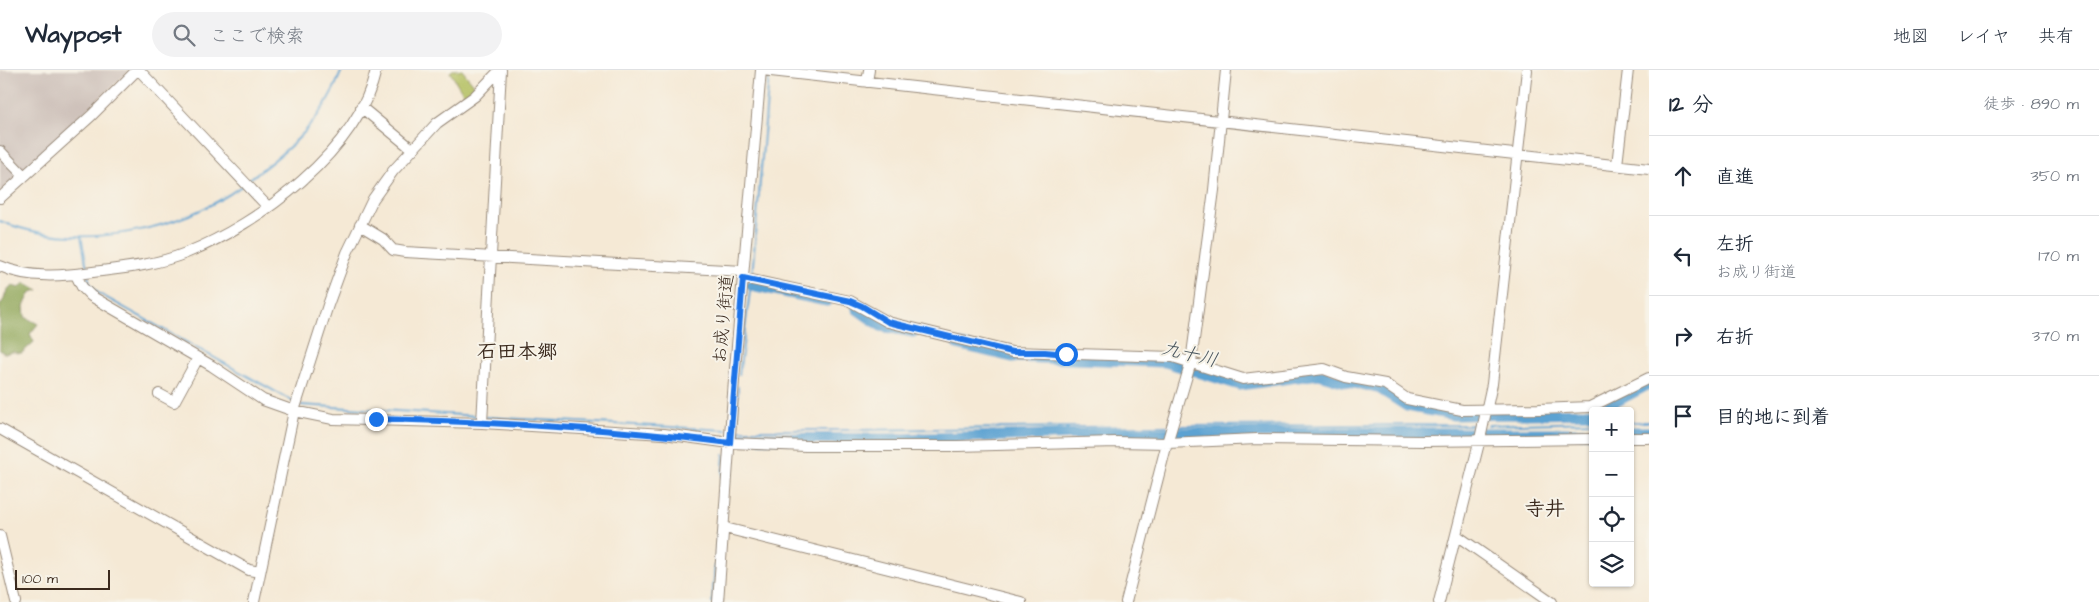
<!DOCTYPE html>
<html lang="ja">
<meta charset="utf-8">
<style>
body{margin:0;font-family:"Architects Daughter","Klee One",sans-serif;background:#f2f2f3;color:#1f2937}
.controls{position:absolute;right:15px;bottom:15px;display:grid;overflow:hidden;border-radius:5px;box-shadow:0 1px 4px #0004}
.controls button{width:45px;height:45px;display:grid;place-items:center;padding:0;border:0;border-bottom:1px solid #e0e1e3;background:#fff;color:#1f2937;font:25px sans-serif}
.scale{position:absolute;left:15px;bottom:12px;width:95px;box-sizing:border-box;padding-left:5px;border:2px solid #3b2a1e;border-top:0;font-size:14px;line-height:18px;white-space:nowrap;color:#3b2a1e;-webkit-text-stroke:4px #f7f3e8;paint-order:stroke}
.stop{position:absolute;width:15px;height:15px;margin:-11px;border:4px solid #1a73e8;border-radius:50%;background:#fff}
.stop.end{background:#1a73e8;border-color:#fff;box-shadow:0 1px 5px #0008}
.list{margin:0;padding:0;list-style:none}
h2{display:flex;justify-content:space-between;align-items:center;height:65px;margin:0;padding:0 20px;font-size:21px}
h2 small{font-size:16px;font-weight:400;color:#747a83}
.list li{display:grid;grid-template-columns:32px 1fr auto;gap:15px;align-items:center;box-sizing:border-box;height:80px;padding:0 20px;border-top:1px solid #e0e1e3}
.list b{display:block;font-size:19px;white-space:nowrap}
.list p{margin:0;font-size:16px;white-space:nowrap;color:#747a83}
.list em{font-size:16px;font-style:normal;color:#747a83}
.icon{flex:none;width:28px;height:28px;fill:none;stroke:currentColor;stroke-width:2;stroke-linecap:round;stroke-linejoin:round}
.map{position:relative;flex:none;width:1649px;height:532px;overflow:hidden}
header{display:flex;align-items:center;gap:30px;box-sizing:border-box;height:70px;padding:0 25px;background:#fff;border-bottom:1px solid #e0e1e3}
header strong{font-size:24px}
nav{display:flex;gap:28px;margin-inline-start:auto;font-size:18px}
.search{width:350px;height:45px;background:#f2f2f3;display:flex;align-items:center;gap:12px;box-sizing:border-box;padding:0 18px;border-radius:28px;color:#747a83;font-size:19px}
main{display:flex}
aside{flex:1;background:#fff}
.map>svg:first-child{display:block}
.industrial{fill:#cec1ba}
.green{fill:#b4c062;stroke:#787540}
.forest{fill:#8fa658;stroke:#65683b}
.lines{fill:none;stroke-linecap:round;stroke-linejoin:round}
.stream{stroke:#5ca2d2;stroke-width:2}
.river{stroke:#5ca2d2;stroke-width:11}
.minor-casing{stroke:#988a7a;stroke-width:12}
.minor{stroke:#fff;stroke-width:10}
.route{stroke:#1a73e8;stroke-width:6}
.labels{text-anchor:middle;stroke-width:4;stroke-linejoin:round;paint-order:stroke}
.street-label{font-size:18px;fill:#3b2a1e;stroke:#f7f3e8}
.water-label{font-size:19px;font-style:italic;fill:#47545d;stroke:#f7f3e8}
.quarter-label{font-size:20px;font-weight:bold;fill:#3b2a1e;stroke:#f7f3e8}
</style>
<header>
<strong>Waypost</strong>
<div class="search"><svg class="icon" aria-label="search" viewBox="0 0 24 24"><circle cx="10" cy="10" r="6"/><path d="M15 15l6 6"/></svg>ここで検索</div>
<nav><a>地図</a><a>レイヤ</a><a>共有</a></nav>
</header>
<main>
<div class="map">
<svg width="1649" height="532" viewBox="0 0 1649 532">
<rect width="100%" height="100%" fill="#f7f3e8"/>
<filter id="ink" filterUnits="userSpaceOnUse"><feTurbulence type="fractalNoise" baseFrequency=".02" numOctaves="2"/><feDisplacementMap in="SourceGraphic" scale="10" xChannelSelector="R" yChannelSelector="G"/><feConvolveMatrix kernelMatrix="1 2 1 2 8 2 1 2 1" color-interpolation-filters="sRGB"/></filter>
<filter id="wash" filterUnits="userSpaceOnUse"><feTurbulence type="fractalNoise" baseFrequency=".0096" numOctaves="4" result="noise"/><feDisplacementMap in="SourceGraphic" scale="20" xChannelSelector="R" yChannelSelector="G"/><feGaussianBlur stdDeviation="1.12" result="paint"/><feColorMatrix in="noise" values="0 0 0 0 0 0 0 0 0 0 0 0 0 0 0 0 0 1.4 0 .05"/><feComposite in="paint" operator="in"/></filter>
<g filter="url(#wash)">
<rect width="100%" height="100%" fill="#f5e9d5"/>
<path class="industrial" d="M0,0H130L0,122Z"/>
<path class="green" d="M453,0H462L475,16L473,19L474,21L466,28L450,2Z"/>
<path class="forest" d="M25,213L39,220L31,222L24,236L25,247L38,254L30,264L34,272L22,283C18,284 15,281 12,282C7,283 5,285 0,280V235C8,226 2,224 12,215L18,218Z"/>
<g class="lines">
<path class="stream" d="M248,110C292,78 322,52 342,0
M0,151C77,182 177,163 243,115
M81,166L87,198
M88,206L90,214L98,223L294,332
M752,206L769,5
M739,305L751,213
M301,335L478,346
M485,347L727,360
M1630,352H1649
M1487,355L1593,352
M1175,356L1480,355
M735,360H855L1167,356
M737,360L738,317
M712,532L724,385"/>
<path class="river" d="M751,215L827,231
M857,239L881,256L913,262
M957,274L1012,287L1165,292L1240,315L1319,304L1342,311L1377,317L1407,336L1454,345L1593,343
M1599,341L1649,314
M1630,362H1649
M736,368L893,369L1122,363H1593"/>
</g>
</g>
<g filter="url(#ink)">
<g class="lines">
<defs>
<path id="minor" d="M139,0L268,137
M762,0L1649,99
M867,12L869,0
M361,37L412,79
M0,81L24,106
M1617,95L1628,0
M0,128L91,46L137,0
M360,155L383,169L393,180L405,182L743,201
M0,196C29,209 63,206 93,202C125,198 156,195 186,183C259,154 358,81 376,0
M76,205L82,217L91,226L212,296L263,330L294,341L333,349L482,353L664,364L730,373L806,376H958L1116,372L1167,373L1257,369L1423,371L1593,369
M743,208L850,231L888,252L1012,282L1173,287L1243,309L1324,299L1346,307L1385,314L1407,329L1462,340L1539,339L1590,337L1649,308
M159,324L174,332L198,288
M482,353L501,0
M0,359L249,500L260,502
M1630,368H1649
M725,458L1021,532
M1456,465L1552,532
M0,466L16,532
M254,532L294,341L328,235L347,183L373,129L393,101L437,53L475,26L500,0
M718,532L734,310L761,0
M1126,532L1167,373L1191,292L1214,120L1226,0
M1439,532L1480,369L1492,314L1527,0"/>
</defs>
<use href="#minor" class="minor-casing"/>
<use href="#minor" class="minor"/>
</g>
</g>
<g class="lines" filter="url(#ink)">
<path class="route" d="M376,349C494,352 613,358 730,373L743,208L850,231L862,236L888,252L1012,282H1045L1066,284"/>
</g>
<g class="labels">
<g class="street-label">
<text transform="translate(723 249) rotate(-85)" y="6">お成り街道</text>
</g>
<g class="water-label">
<text transform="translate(1190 283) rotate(14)" y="7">九十川</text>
</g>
<g class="quarter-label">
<text x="517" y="288">石田本郷</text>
<text x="1545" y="445">寺井</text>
</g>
</g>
</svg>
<div class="controls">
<button>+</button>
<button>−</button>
<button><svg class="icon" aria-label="locate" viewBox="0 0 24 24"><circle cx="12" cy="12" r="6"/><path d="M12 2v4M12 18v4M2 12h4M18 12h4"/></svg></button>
<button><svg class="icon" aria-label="layers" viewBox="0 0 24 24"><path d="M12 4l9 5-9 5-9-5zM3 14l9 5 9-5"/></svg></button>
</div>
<div class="scale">100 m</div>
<div class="stop" style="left:1066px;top:284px"></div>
<div class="stop end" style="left:376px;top:349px"></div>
</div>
<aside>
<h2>12 分<small>徒歩 · 890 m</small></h2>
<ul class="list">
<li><svg class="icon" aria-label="ahead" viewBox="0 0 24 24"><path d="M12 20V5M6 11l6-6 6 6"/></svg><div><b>直進</b></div><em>350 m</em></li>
<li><svg class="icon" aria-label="left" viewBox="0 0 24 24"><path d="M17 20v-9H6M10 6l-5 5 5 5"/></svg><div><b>左折</b><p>お成り街道</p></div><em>170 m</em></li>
<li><svg class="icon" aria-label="right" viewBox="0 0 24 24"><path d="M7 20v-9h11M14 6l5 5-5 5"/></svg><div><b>右折</b></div><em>370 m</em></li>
<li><svg class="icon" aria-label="arrive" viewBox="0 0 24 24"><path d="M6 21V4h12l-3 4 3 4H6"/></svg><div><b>目的地に到着</b></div></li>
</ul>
</aside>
</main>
